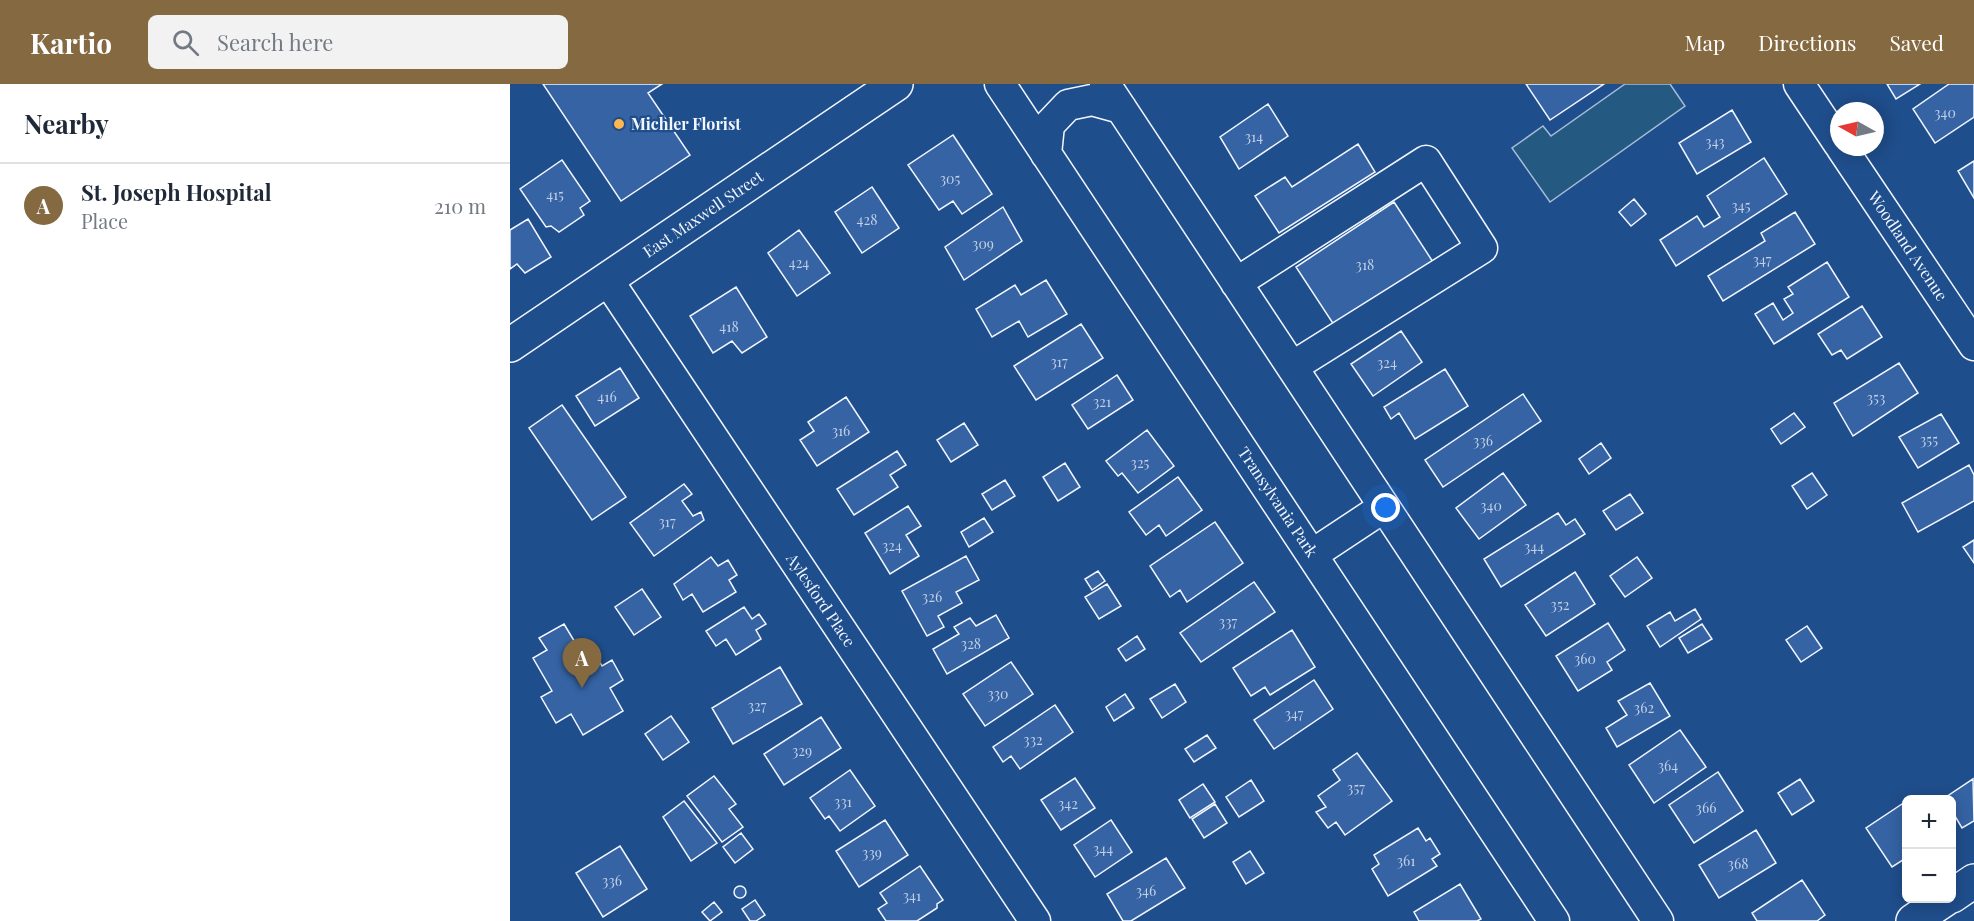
<!DOCTYPE html>
<meta charset="utf-8">
<style>
body{margin:0;font-family:"Playfair Display",serif;background:#f2f2f3;color:#1f2937}
.controls{position:absolute;right:18px;bottom:18px;display:grid;overflow:hidden;border-radius:9px;box-shadow:0 3px 15px #0003}
.controls button{width:54px;height:54px;display:grid;place-items:center;padding:0;border:0;border-bottom:2px solid #e0e1e3;background:#fff;color:#1f2937;font:30px sans-serif}
.compass{position:absolute;left:1320px;top:18px;width:54px;height:54px;border-radius:50%;background:#fff;box-shadow:0 3px 15px #0003;rotate:278deg}
.you{position:absolute;left:876px;top:424px;width:21px;height:21px;margin:-15px;border:4px solid #fff;border-radius:50%;background:#1a73e8;box-shadow:0 0 0 9px #1a73e833}
.badge{display:grid;place-items:center;width:39px;height:39px;border-radius:50%;background:#846941;color:#fff;font-size:20px;font-weight:700}
.pin{position:absolute;translate:-50% -50px;filter:drop-shadow(0 2px 3px #0008)}
.pin::after{content:'';position:absolute;top:32px;width:21px;height:18px;background:inherit;clip-path:polygon(0 0,100% 0,50% 100%)}
.list{margin:0;padding:0;list-style:none}
h2{display:flex;justify-content:space-between;align-items:center;height:78px;margin:0;padding:0 24px;font-size:26px}
h2 small{font-size:20px;font-weight:400;color:#747a83}
.list li{display:grid;grid-template-columns:39px 1fr auto;gap:18px;align-items:center;box-sizing:border-box;height:84px;padding:0 24px;border-top:2px solid #e0e1e3}
.list b{display:block;font-size:22px;white-space:nowrap}
.list p{margin:0;font-size:20px;white-space:nowrap;color:#747a83}
.list em{font-size:20px;font-style:normal;color:#747a83}
.icon{flex:none;width:33px;height:33px;fill:none;stroke:currentColor;stroke-width:2;stroke-linecap:round;stroke-linejoin:round}
.map{position:relative;flex:none;width:1464px;height:837px;overflow:hidden}
header{display:flex;align-items:center;gap:36px;box-sizing:border-box;height:84px;padding:0 30px;background:#846941;color:#fff}
header strong{font-size:28px}
nav{display:flex;gap:33px;margin-inline-start:auto;font-size:21px}
.search{width:420px;height:54px;background:#f2f2f3;display:flex;align-items:center;gap:15px;box-sizing:border-box;padding:0 21px;border-radius:9px;color:#747a83;font-size:22px}
main{display:flex}
aside{flex:1;background:#fff}
.map>svg:first-child{display:block}
.green{fill:#245a82;stroke:#a8bbd7;stroke-width:1.5}
.building{fill:#3563a3;stroke:#f2f6ff;stroke-width:1.5}
.lines{fill:none;stroke-linecap:round;stroke-linejoin:round}
.minor-casing{stroke:#f2f6ff;stroke-width:33}
.major-casing{stroke:#f2f6ff;stroke-width:36}
.minor{stroke:#1f4e8c;stroke-width:30}
.major{stroke:#1f4e8c;stroke-width:33}
.poi-dot{fill:#ffb74d;stroke:#1f4e8c;stroke-width:2}
.labels{text-anchor:middle;stroke-width:4.5;stroke-linejoin:round;paint-order:stroke}
.number-label{font-size:14px;fill:#c3d1e8}
.poi-label{font-size:16px;font-weight:bold;fill:#f2f6ff;stroke:#1f4e8c;text-anchor:start}
.street-label{font-size:16px;fill:#f2f6ff;stroke:#1f4e8c}
</style>
<header>
<strong>Kartio</strong>
<div class="search"><svg class="icon" aria-label="search" viewBox="0 0 24 24"><circle cx="10" cy="10" r="6"/><path d="M15 15l6 6"/></svg>Search here</div>
<nav><a>Map</a><a>Directions</a><a>Saved</a></nav>
</header>
<main>
<aside>
<h2>Nearby<small></small></h2>
<ul class="list">
<li><span class="badge">A</span><div><b>St. Joseph Hospital</b><p>Place</p></div><em>210 m</em></li>
</ul>
</aside>
<div class="map">
<svg width="1464" height="837" viewBox="0 0 1464 837">
<rect width="100%" height="100%" fill="#1f4e8c"/>
<path class="green" d="M1115,0H1160L1175,22L1040,118L1002,64L1033,42L1041,52Z"/>
<path class="building" d="M33,0H152L138,9L180,71L111,117Z
M1016,0H1094L1040,36Z
M1377,0H1410L1386,15Z
M1439,0H1464V33L1425,59L1403,25Z
M758,20L778,52L729,85L710,53Z
M1222,26L1241,58L1187,90L1169,59Z
M443,51L482,110L452,130L443,117L429,126L398,81Z
M848,60L865,88L769,149L745,112L775,93L782,103Z
M1254,74L1277,110L1166,182L1150,156L1187,132L1194,143L1210,133L1197,112Z
M52,76L80,117L70,124L74,131L49,148L41,142L36,143L10,105Z
M1464,77V114L1448,87Z
M362,103L389,144L352,169L325,128Z
M1124,115L1136,130L1121,142L1109,128Z
M884,118L923,178L826,244L786,183Z
M493,123L512,157L454,196L435,163Z
M1285,128L1305,160L1213,217L1198,192L1255,157L1251,149Z
M18,135L41,173L15,189L7,180L0,185V146Z
M289,146L320,189L287,212L258,169Z
M1317,178L1339,213L1264,260L1245,230L1263,219L1273,236L1283,229L1274,215L1283,210L1278,203Z
M536,196L557,230L518,253L509,237L482,253L466,225L505,201L511,211Z
M226,203L257,253L232,269L222,257L203,269L180,232Z
M1352,222L1372,253L1337,275L1331,266L1322,271L1308,250Z
M571,240L593,274L526,316L504,282Z
M891,247L912,278L863,312L841,280Z
M1389,279L1408,309L1343,352L1324,319Z
M110,284L129,314L85,342L66,312Z
M935,285L958,322L905,355L889,329L881,335L874,323Z
M607,291L623,316L578,345L562,321Z
M1013,310L1031,337L933,403L915,376Z
M336,313L359,348L307,382L290,356L304,347L298,338Z
M52,321L116,413L82,436L19,344Z
M1284,329L1295,343L1271,360L1261,345Z
M1431,330L1449,359L1408,384L1389,353Z
M454,339L468,361L441,378L427,356Z
M637,346L664,382L628,409L612,389L608,392L596,377Z
M1091,359L1101,374L1079,390L1069,375Z
M387,367L396,381L380,391L388,403L344,431L327,405Z
M555,379L570,403L548,417L533,393Z
M1459,381L1464,391V417L1408,448L1392,419Z
M993,389L1016,421L969,455L946,424Z
M1302,389L1317,411L1297,425L1282,402Z
M668,393L692,426L656,452L649,441L636,451L619,428Z
M495,396L505,412L482,426L472,410Z
M174,400L182,410L172,417L183,432L191,428L194,436L144,472L120,439Z
M1120,410L1133,429L1106,446L1093,427Z
M398,422L411,442L396,451L409,472L380,490L355,449Z
M1048,429L1056,441L1065,435L1075,450L991,503L974,475Z
M474,434L483,448L459,463L451,448Z
M705,438L733,479L677,518L670,506L660,513L640,482Z
M1464,456V479L1453,463Z
M456,472L469,496L446,508L452,519L428,532L434,543L417,552L392,507Z
M201,473L208,482L218,476L227,491L219,496L226,508L193,528L182,510L173,516L164,500Z
M1127,473L1142,494L1115,513L1100,492Z
M588,487L595,497L582,506L575,495Z
M1065,488L1085,520L1036,552L1015,521Z
M744,498L765,528L691,578L670,549Z
M597,500L611,522L589,535L575,513Z
M132,505L151,533L124,551L105,523Z
M234,523L242,535L249,530L256,540L246,546L251,555L226,571L216,555L206,562L196,547Z
M1185,525L1191,535L1150,563L1137,542L1160,528L1165,537Z
M486,531L499,554L437,590L423,565L449,550L444,543L460,534L466,542Z
M1098,539L1115,566L1097,578L1102,586L1068,607L1046,572Z
M54,540L69,565L79,559L92,582L102,576L113,596L100,604L113,627L73,651L61,630L46,639L31,613L42,607L23,574L37,566L29,554Z
M1192,540L1202,555L1178,569L1169,554Z
M1297,542L1312,564L1291,578L1276,556Z
M782,546L805,583L760,611L755,603L741,612L723,584Z
M627,552L635,565L616,577L608,565Z
M501,578L523,610L475,642L453,610Z
M270,583L292,620L223,660L202,624Z
M804,596L823,625L764,665L744,636Z
M1140,599L1160,632L1107,663L1096,644L1117,631L1108,617Z
M665,600L676,618L652,634L640,615Z
M615,610L624,624L604,637L596,623Z
M545,621L563,648L510,685L501,672L493,678L483,663Z
M161,632L179,658L153,676L135,650Z
M311,633L331,664L274,701L254,670Z
M1170,646L1196,683L1144,719L1119,681Z
M697,651L706,664L684,678L675,665Z
M847,669L882,717L835,751L826,738L818,744L806,728L816,723L808,712L830,696L823,686Z
M340,686L365,722L330,747L319,732L315,735L300,714Z
M1208,688L1233,727L1184,759L1159,721Z
M204,692L226,720L219,725L233,743L212,758L177,712Z
M565,694L585,724L551,746L531,716Z
M1290,695L1304,717L1282,731L1268,709Z
M1463,695L1464,737L1452,744L1442,727V716L1433,715Z
M741,696L754,717L729,733L716,713Z
M693,700L705,718L680,734L669,716Z
M174,717L207,759L181,777L153,733Z
M705,720L717,739L694,754L682,735Z
M1392,720L1396,727V774L1382,783L1356,744Z
M375,736L398,771L349,803L326,767Z
M601,736L622,768L585,793L564,761Z
M908,744L916,757L920,754L930,770L922,775L927,782L878,812L862,785L869,780L864,771Z
M1246,746L1266,779L1209,814L1189,781Z
M231,749L243,765L225,779L213,763Z
M110,762L137,805L93,833L66,789Z
M740,767L754,789L736,800L723,778Z
M656,774L675,804L621,837H613L597,810Z
M410,782L433,816L427,820V824L407,837H376L368,825L377,819L370,809Z
M1292,796L1315,831L1307,837H1247L1242,829Z
M950,800L971,835L967,837H909L904,828Z
M224 808a6 6 0 1 1 12 0a6 6 0 1 1-12 0Z
M245,816L255,831L246,837H240L232,825Z
M204,818L212,828L200,837L192,828Z"/>
<g class="lines">
<defs>
<path id="minor" d="M490,0L1044,837
M595,0L1148,837
M1289,0L1329,60
M1331,63L1464,261
M536,70L539,41L558,21L582,16L611,24
M97,195L525,837
M726,199L916,77L972,164L782,283
M803,470L874,423"/>
<path id="major" d="M0,261L386,0
M1442,812L1464,797
M1403,837L1437,814"/>
</defs>
<use href="#minor" class="minor-casing"/>
<use href="#major" class="major-casing"/>
<use href="#minor" class="minor"/>
<use href="#major" class="major"/>
</g>
<circle class="poi-dot" cx="109" cy="40" r="6"/>
<g class="labels">
<g class="number-label">
<text x="1435" y="34">340</text>
<text x="744" y="58">314</text>
<text x="1205" y="63">343</text>
<text x="440" y="100">305</text>
<text x="45" y="116">415</text>
<text x="1231" y="127">345</text>
<text x="357" y="141">428</text>
<text x="473" y="165">309</text>
<text x="1252" y="181">347</text>
<text x="289" y="184">424</text>
<text x="855" y="186">318</text>
<text x="219" y="248">418</text>
<text x="549" y="283">317</text>
<text x="877" y="284">324</text>
<text x="97" y="318">416</text>
<text x="1366" y="319">353</text>
<text x="592" y="323">321</text>
<text x="331" y="352">316</text>
<text x="1419" y="361">355</text>
<text x="973" y="362">336</text>
<text x="630" y="384">325</text>
<text x="981" y="427">340</text>
<text x="157" y="443">317</text>
<text x="382" y="467">324</text>
<text x="1024" y="468">344</text>
<text x="422" y="518">326</text>
<text x="1050" y="526">352</text>
<text x="718" y="543">337</text>
<text x="461" y="565">328</text>
<text x="1075" y="580">360</text>
<text x="488" y="615">330</text>
<text x="247" y="627">327</text>
<text x="1134" y="629">362</text>
<text x="784" y="635">347</text>
<text x="523" y="661">332</text>
<text x="292" y="672">329</text>
<text x="1158" y="687">364</text>
<text x="846" y="709">357</text>
<text x="333" y="723">331</text>
<text x="558" y="725">342</text>
<text x="1196" y="729">366</text>
<text x="593" y="770">344</text>
<text x="362" y="774">339</text>
<text x="896" y="782">361</text>
<text x="1228" y="785">368</text>
<text x="102" y="802">336</text>
<text x="636" y="812">346</text>
<text x="402" y="817">341</text>
</g>
<g class="poi-label">
<text x="121" y="46">Michler Florist</text>
</g>
<g class="street-label">
<text transform="translate(193 130) rotate(-34)" y="6">East Maxwell Street</text>
<text transform="translate(1398 162) rotate(56)" y="6">Woodland Avenue</text>
<text transform="translate(768 418) rotate(56)" y="6">Transylvania Park</text>
<text transform="translate(311 516) rotate(56)" y="6">Aylesford Place</text>
</g>
</g>
</svg>
<div class="controls">
<button>+</button>
<button>−</button>
</div>
<svg class="compass" viewBox="-18 -18 36 36"><path d="M0-13l5 13h-10z" fill="#e53935"/><path d="M0 13l5-13h-10z" fill="#747a83"/></svg>
<div class="you"></div>
<div class="pin badge" style="left:72px;top:604px">A</div>
</div>
</main>
